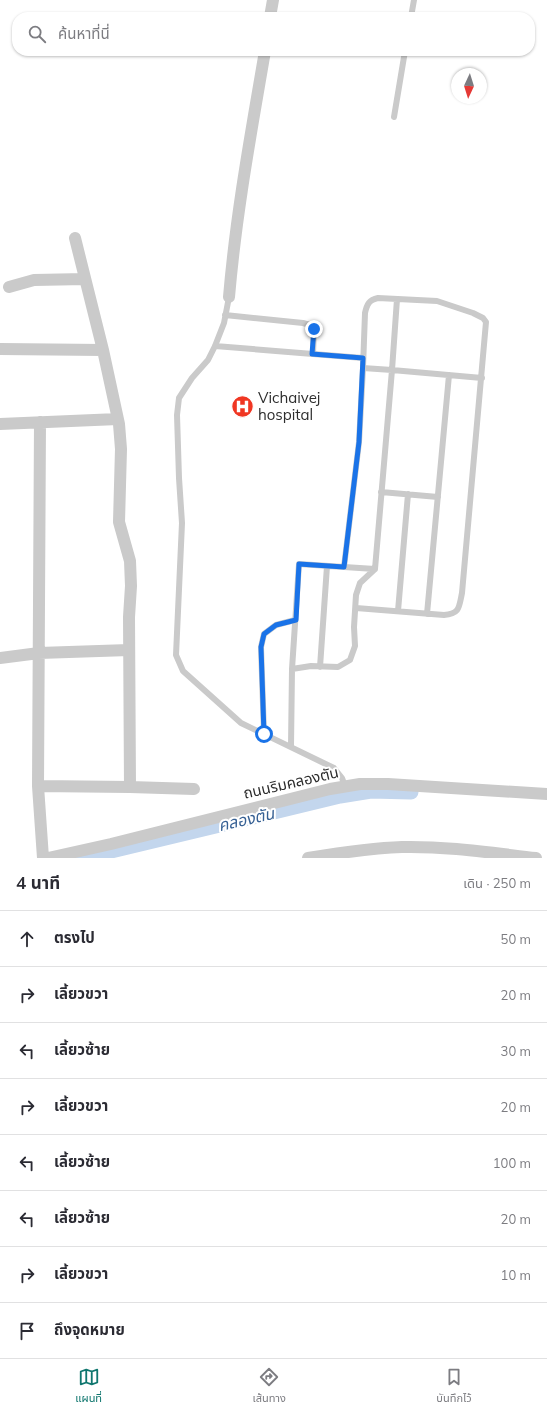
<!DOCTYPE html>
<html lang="th">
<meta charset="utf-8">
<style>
body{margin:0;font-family:Mulish,"Noto Sans Thai",sans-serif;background:#f7f7f7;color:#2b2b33}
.compass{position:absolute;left:451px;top:68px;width:36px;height:36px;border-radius:50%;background:#fff;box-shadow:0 1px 3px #0004;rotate:184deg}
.stop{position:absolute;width:12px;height:12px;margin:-9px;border:3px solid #1a73e8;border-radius:50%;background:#fff}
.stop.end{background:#1a73e8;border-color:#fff;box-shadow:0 1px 4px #0008}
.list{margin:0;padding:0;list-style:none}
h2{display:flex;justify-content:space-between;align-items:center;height:52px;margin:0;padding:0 16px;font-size:17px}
h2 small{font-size:13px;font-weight:400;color:#7c7c81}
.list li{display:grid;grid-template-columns:26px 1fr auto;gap:12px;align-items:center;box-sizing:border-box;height:56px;padding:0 16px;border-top:1px solid #e1e1e2}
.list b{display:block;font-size:15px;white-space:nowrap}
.list em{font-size:13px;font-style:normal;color:#7c7c81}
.icon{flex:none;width:22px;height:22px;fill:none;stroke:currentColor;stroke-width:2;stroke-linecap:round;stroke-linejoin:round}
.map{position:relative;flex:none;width:547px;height:858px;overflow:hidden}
.search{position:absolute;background:#fff;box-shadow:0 1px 3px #0004;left:12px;right:12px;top:12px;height:44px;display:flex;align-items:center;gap:10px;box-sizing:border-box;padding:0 14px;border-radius:16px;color:#7c7c81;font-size:15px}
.sheet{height:500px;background:#fff}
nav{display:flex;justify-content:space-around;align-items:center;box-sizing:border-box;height:56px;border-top:1px solid #e1e1e2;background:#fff;font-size:11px;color:#7c7c81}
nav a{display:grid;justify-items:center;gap:2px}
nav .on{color:#0f766e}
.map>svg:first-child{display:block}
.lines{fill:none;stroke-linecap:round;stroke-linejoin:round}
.canal{stroke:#c3d6ed;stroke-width:15}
.service{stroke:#cacaca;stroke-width:6}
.minor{stroke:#cacaca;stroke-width:12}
.route{stroke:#1a73e8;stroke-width:5}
.labels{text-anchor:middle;stroke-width:4;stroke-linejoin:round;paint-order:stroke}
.poi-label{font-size:15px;fill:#2d2d2d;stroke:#fff;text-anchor:start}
.street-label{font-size:15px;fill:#2d2d2d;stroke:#fff}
.water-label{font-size:16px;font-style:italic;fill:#366094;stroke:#fff}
</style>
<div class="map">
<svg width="547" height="858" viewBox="0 0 547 858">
<rect width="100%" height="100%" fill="#fff"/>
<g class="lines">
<path class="canal" d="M82,858L340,796L371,791L411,792"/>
<path class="service" d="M411,17L414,0
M394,117L405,51
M229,297L224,323L215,346L208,360L192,378L179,398L177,415L179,478L182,523L176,655L183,671L241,723L334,768L342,778L345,786
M397,299L392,370L482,378
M215,346L313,354L314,329L310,325L303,323L225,315
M313,354L363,358
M381,492L438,497
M344,567L375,569
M356,608L444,615C460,614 459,607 462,593L486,322L483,318L473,313L437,301L378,298C369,300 367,304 365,313L363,368
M398,611L408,494
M427,614L449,375
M320,667L327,566
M264,734L261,647L264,634L276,625L295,620
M291,746L292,669L311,666L338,667L350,660L355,646L354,627L356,595L360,583L375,569L392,370L363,368L359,442L344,567L299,564L292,669"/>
<path class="minor" d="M270,17L273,0
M75,238L103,350L119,424L121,449L119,522L130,561L131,586L129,617L130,787L194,789
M9,287L34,280L85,279
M229,297C236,214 251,133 265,51
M0,349L103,350
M40,422L38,786L43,858
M0,424L118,419
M0,658L39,653L129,650
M38,786L130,787
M48,858L111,844L330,789L360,784H388L547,794
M308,858C339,853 370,848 402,847C446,846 492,853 536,858"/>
</g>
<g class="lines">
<path class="route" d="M264,734L261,647L264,634L276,625L296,620L299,564L344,567L359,442L363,358L312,354L314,329"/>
</g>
<defs>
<symbol id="hospital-disc" viewBox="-11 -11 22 22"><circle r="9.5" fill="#f03622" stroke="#fff"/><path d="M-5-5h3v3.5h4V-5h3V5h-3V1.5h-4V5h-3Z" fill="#fff"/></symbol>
</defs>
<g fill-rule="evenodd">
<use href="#hospital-disc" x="230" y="394" width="25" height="25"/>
</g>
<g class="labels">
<g class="poi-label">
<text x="258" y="403">Vichaivej<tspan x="258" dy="17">hospital</tspan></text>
</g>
<g class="street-label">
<text transform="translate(291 783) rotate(-13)" y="5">ถนนริมคลองตัน</text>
</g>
<g class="water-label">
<text transform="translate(246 819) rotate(-13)" y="6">คลองตัน</text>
</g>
</g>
</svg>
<svg class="compass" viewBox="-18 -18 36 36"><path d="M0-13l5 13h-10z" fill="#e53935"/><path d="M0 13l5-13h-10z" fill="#7c7c81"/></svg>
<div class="stop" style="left:264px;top:734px"></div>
<div class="stop end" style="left:314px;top:329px"></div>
<div class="search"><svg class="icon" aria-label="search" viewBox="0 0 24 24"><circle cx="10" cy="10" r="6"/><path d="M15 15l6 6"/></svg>ค้นหาที่นี่</div>
</div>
<section class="sheet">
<h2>4 นาที<small>เดิน · 250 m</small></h2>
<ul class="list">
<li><svg class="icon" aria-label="ahead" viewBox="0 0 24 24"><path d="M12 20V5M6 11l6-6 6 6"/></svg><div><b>ตรงไป</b></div><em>50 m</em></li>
<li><svg class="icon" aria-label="right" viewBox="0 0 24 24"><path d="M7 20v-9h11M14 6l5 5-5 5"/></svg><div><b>เลี้ยวขวา</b></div><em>20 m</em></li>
<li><svg class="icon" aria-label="left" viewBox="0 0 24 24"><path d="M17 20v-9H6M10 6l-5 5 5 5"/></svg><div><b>เลี้ยวซ้าย</b></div><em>30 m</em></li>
<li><svg class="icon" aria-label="right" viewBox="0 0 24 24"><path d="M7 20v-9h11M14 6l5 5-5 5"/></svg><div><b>เลี้ยวขวา</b></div><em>20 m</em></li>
<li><svg class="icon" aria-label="left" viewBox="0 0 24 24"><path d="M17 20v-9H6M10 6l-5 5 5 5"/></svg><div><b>เลี้ยวซ้าย</b></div><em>100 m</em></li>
<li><svg class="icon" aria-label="left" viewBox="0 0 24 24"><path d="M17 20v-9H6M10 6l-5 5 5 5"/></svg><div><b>เลี้ยวซ้าย</b></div><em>20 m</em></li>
<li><svg class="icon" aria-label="right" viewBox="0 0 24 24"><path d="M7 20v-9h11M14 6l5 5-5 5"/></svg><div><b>เลี้ยวขวา</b></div><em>10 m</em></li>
<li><svg class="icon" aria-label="arrive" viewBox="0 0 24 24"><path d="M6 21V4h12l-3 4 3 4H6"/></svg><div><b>ถึงจุดหมาย</b></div></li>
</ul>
</section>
<nav>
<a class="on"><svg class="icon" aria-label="map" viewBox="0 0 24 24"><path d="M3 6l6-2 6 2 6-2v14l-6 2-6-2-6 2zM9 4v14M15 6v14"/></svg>แผนที่</a>
<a><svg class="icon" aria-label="directions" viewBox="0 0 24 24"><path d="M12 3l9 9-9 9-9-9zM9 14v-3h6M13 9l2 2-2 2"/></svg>เส้นทาง</a>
<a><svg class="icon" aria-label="saved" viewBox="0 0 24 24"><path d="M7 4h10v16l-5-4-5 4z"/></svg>บันทึกไว้</a>
</nav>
